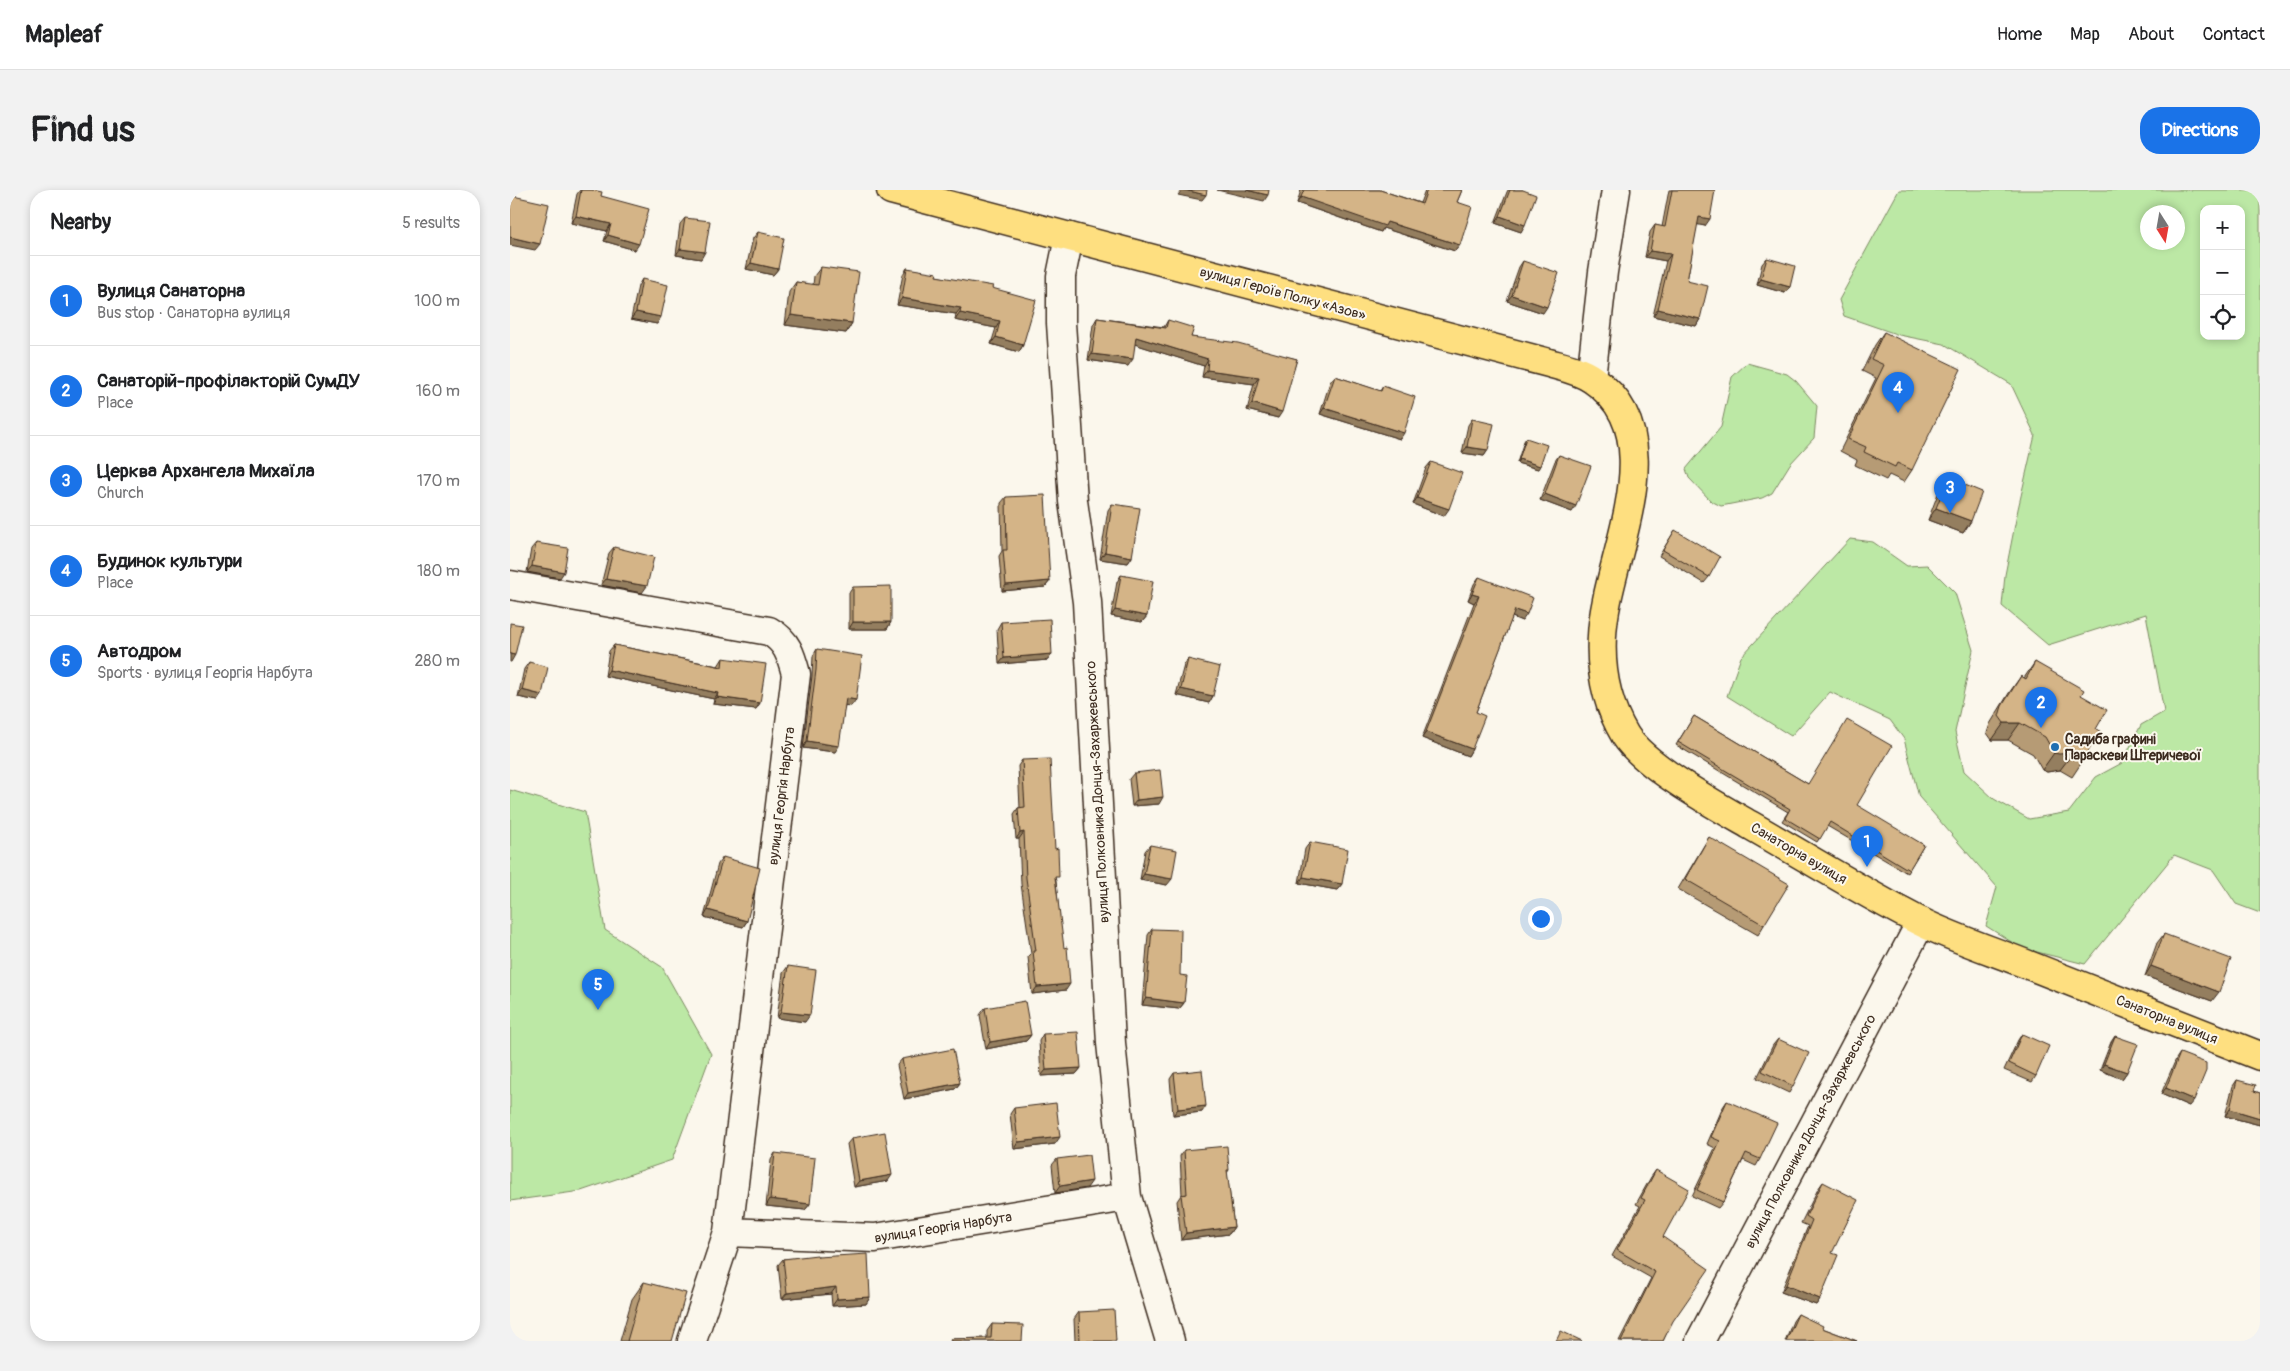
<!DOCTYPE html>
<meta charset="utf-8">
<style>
body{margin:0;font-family:Pangolin,sans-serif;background:#f2f2f2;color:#202124}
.controls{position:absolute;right:15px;top:15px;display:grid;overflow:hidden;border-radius:10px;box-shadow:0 2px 8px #0003}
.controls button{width:45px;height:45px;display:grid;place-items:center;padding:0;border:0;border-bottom:1px solid #e0e0e0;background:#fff;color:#202124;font:25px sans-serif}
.compass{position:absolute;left:1630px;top:15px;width:45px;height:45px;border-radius:50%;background:#fff;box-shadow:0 2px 8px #0003;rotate:169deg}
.you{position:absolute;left:1030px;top:728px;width:18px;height:18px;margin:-12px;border:4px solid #fff;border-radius:50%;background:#1a73e8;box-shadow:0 0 0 8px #1a73e833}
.badge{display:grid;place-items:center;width:32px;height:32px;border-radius:50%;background:#1a73e8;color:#fff;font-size:16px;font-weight:700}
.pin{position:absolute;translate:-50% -41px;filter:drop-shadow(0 1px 2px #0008)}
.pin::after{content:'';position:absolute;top:26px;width:18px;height:15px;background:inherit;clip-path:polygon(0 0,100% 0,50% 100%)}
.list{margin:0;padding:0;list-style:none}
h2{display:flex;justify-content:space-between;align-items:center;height:65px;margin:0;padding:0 20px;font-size:21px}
h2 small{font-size:16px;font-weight:400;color:#757577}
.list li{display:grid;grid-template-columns:32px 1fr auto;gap:15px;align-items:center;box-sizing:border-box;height:90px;padding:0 20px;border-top:1px solid #e0e0e0}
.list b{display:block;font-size:19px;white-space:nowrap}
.list p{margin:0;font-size:16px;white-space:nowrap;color:#757577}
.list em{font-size:16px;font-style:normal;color:#757577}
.icon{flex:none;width:28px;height:28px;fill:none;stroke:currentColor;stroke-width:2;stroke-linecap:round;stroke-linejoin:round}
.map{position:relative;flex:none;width:1750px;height:1151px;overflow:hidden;border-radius:20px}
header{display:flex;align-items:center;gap:30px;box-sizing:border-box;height:70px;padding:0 25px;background:#fff;border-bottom:1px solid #e0e0e0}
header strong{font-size:24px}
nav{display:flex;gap:28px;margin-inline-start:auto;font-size:18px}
.intro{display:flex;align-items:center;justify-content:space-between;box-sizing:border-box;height:120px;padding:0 30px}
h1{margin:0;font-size:35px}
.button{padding:12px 22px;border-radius:20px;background:#1a73e8;color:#fff;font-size:18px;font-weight:700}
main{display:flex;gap:30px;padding:0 30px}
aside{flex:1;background:#fff;border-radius:20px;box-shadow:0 2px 8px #0003}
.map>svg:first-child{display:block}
.green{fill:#bce8a5;stroke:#7c8962;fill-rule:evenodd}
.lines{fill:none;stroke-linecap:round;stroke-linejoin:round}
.minor-casing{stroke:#3b2a1e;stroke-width:31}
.major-casing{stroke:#3b2a1e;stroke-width:31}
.minor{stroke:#fbf7ec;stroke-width:28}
.major{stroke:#fedf80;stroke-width:28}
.wall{fill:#b69b74;stroke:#3b2a1e}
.shaded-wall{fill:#947e5e;stroke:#3b2a1e}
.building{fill:#d4b487;stroke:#3b2a1e}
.poi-dot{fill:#1f6fb2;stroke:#fbf7ec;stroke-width:2}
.labels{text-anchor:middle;stroke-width:4;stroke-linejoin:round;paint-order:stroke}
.street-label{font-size:14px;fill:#3b2a1e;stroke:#fbf7ec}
.poi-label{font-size:14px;font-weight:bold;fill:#3b2a1e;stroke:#fbf7ec;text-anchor:start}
</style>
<header>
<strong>Mapleaf</strong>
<nav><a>Home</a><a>Map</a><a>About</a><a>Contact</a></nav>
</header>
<div class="intro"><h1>Find us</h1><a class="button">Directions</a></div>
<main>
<aside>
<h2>Nearby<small>5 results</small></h2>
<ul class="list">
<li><span class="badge">1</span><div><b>Вулиця Санаторна</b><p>Bus stop · Санаторна вулиця</p></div><em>100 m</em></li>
<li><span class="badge">2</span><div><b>Санаторій-профілакторій СумДУ</b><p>Place</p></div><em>160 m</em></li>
<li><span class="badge">3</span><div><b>Церква Архангела Михаїла</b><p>Church</p></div><em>170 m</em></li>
<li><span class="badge">4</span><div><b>Будинок культури</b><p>Place</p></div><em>180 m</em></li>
<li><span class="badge">5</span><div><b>Автодром</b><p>Sports · вулиця Георгія Нарбута</p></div><em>280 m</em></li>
</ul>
</aside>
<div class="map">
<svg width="1750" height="1151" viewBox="0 0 1750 1151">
<rect width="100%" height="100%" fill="#fbf7ec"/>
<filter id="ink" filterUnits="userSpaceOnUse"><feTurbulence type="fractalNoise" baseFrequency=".02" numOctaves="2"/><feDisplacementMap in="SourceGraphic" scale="10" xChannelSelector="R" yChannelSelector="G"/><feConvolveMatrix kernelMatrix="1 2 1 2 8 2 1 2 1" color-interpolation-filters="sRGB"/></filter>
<g filter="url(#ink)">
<path class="green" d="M1389,0H1750V723L1726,714L1703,680L1664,665L1575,774L1511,758L1476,736L1487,697L1409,607L1394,549L1380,530L1320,502L1281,546L1217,506L1231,467L1340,349L1363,352L1397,376L1417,375L1445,403L1463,460L1445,542L1454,581L1484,609L1519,629L1559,622L1586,587L1612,573L1631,535L1654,522L1636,424L1538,455L1492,416L1495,385L1508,319L1525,245L1501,194L1434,154L1389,145L1334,126L1329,110ZM1694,19H1731V146H1694ZM1638,22H1668V52H1638Z
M1237,173L1277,184L1286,191L1307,216L1304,248L1280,274L1262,303L1252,308L1211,316L1201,311L1179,288L1176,279L1211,237L1222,187Z
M0,600L75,622L95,740L152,777L201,864L162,970L71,1001L0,1011Z"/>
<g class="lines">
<defs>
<path id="minor" d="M559,47L551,86V133L563,311L577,412L601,853L617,1007L660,1151
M1081,188L1093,82L1106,0
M0,395L259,441C277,451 281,465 286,484L218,1042L182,1151
M218,1042L365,1048L617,1007
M1190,1151L1411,732"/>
<path id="major" d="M381,0L1039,173C1053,177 1069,180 1082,189C1168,246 1095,369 1092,446C1090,481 1097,515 1115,545C1134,576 1207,616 1240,635C1296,667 1352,702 1409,731C1445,749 1484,761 1521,776C1597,806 1674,836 1750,866"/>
</defs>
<use href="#minor" class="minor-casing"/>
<use href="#major" class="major-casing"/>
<use href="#minor" class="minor"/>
<use href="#major" class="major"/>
</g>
<path class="wall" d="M70,0H82L91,6L125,60L94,51L97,41L61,33L67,4Z
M791,0H870L910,13L915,0H952L947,12L950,55L945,61L873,38L871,42L787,13Z
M998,0H1013L1011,42L985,33L997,2Z
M1159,0H1205L1195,36L1187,34L1177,91L1190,129L1186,136L1143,126L1156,71L1135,67L1140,42L1145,35L1152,37Z
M175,28L191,69L166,65L170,34Z
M248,42L268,79L263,85L236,79L243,48Z
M1257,68L1280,97L1275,103L1247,95L1252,74Z
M1013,71L1033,123L997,111L1009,77Z
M311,77L342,133L336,143L275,135L279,102L286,92L303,95L304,86Z
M397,78L426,86L482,98L513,155L509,162L481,154L486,138L445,130L446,124L387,115L393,84Z
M132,89L147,134L121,129L128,96Z
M587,128L654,137L658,130L681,147L787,169L768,228L737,220L744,194L692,187L694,176L625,154L618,176L578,170L583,135Z
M1374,142L1402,280L1394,292L1379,285L1376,290L1345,275L1347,270L1330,261L1366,188L1352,181L1365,155Z
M825,186L870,201L873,196L890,249L810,224L820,192Z
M962,229L978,260L974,266L952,263L958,235Z
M1016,248L1028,279L1007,273L1014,251Z
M1049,265L1062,322L1030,310L1045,271Z
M921,272L934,326L903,314L916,278Z
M1438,288L1461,331L1453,343L1418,330L1429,301Z
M496,307L540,391L535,397L492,401L489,366L492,361L491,313Z
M602,314L622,367L618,373L590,369L598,320Z
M1165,340L1199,387L1194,393L1149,366Z
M26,353L50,388L17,382L21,359Z
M104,357L132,403L91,395L99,363Z
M611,385L637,426L632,432L601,426L607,392Z
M969,387L1012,431L1002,427L966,522L962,559L958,566L912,548L964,413L958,410L964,394Z
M343,397L381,432L377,439H339V403Z
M491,432L538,470L489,474L487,439Z
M104,455L208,476L213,468L250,513L246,519L203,514L204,509L95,486L99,461Z
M307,459L341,516L335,515L325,562L293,558L302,486L303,466Z
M678,469L703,506L699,513L666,505L674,475Z
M19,472L32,505L28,511L8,507L14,479Z
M1525,472L1571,505L1586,539L1574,569L1562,587L1550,580L1537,582L1532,580L1523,564L1498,550H1482L1477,543L1480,534L1499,503L1511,486L1514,488Z
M1184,526L1298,594L1414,655L1397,683L1317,636L1307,652L1272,631L1278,622L1166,555Z
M512,570L546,691L556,800L522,804L518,767L521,764L511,694L509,649H506L504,624L508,618H510L508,576Z
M624,583L649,614L622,616L619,589Z
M1199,647L1254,735L1248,745L1168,699L1193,657Z
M800,652L832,694L827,700L789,693L795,659Z
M640,655L657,695L630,690L635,661Z
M213,667L237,731L233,737L194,727L208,674Z
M642,739L670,785L674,813L669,819L632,815L638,745Z
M1654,744L1702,811L1635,786L1647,753Z
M278,776L295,832L267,828L273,783Z
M475,818L521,845L516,851L476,859L470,825Z
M533,844L571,878L566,884L531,886L529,851Z
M1512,844L1526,886L1522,892L1494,880L1508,850Z
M1605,846L1617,882L1612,889L1590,880L1601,852Z
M1268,849L1283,896L1279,903L1247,888L1263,855Z
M1670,863L1679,916L1651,904L1666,869Z
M392,869L450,893L445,899L394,909L387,875Z
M664,883L692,922L663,925L660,889Z
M1727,890L1744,901L1750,903V935L1715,926L1723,896Z
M1217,911L1250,969L1246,976L1233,970L1213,1012L1208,1018L1182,1006L1205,958L1197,954L1213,917Z
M504,918L545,954L504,959L500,924Z
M342,948L378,991L344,997L337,954Z
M674,960L719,980L717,983L724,1037L719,1044L671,1050L667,1011L671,1005H672L670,966Z
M265,963L300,1014L295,1020L256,1016L261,970Z
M547,969L577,998L545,1003L542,975Z
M1146,980L1162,1131L1153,1151H1109L1141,1088L1102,1066L1130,1016L1126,1014L1141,987Z
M1313,992L1310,1109L1306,1115L1271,1102L1298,1036L1291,1033L1308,999Z
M308,1067L360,1107L356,1114L322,1116L321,1104L272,1109L268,1075L273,1069Z
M134,1092L162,1151H110L122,1109Z
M569,1122L606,1151H565L564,1129Z
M1288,1124L1312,1138L1347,1151H1275L1283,1131Z
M482,1134L512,1151H440L441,1149L477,1148V1141Z"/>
<path class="shaded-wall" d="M672,0H675L696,5L692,10L668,5Z
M707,0H736L758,5L754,11Z
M791,7L877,32L950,55L945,61L873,38L871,42L787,13Z
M66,26L101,34L97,41L61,33Z
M990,26L1015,35L1011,42L985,33Z
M1189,27L1200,29L1195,36L1184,34Z
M98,45L129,54L125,60L94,51Z
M0,47L30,54L25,60L0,55Z
M170,59L195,62L191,69L166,65Z
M1140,61L1161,64L1156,71L1135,67Z
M241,73L268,79L263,85L236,79Z
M1251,89L1280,97L1275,103L1247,95Z
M1002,105L1037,117L1033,123L997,111Z
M392,108L451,118L446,124L387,115Z
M1148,119L1190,129L1186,136L1143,126Z
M126,122L151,127L147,134L121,129Z
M450,123L490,131L486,138L445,130Z
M281,125L342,133L336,143L275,135Z
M486,147L513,155L509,162L481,154Z
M626,147L698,169L694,176L621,153Z
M582,164L623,169L618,176L578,170Z
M697,180L749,187L744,194L692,187Z
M742,213L772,222L768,228L737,220Z
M814,218L894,243L890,249L810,224Z
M957,257L978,260L974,266L952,263Z
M1009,269L1030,276L1028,279L1007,273Z
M1035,304L1066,316L1062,322L1030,310Z
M907,308L939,319L934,326L903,314Z
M1426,318L1461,331L1453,343L1418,330Z
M595,362L622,367L618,373L590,369Z
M22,376L54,382L50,388L17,382Z
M96,389L137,396L132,403L91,395Z
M540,391L535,397L492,401L496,395Z
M962,404L969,406L964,413L958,410Z
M605,420L637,426L632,432L601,426Z
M1005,420L1017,424L1012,431L1000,426Z
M343,432H381L377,439H339Z
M0,464L5,465L1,472H0Z
M542,464L538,470L489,474L494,468Z
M99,480L208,503L204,509L95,486Z
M671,499L703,506L699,513L666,505Z
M12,500L32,505L28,511L8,507Z
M207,507L250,513L246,519L203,514Z
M336,508L346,510L341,516L331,515Z
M1494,533H1510L1498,550H1482Z
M916,542L962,559L958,566L912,548Z
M297,551L329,556L325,562L293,558Z
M1544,563H1563L1550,580L1537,582L1532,580Z
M653,607L649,614L622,616L627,610Z
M514,642L509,649H506L510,643Z
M634,684L662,689L657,695L630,690Z
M793,687L832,694L827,700L789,693Z
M198,720L237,731L233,737L194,727Z
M1641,776L1709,802L1702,811L1635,786Z
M560,794L556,800L522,804L527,797Z
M636,808L674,813L669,819L632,815Z
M271,822L300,825L295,832L267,828Z
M521,845L516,851L476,859L480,852Z
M1594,874L1617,882L1612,889L1590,880Z
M571,878L566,884L531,886L536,880Z
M450,893L445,899L394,909L398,903Z
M1656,898L1684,910L1679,916L1651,904Z
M696,916L692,922L663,925L668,919Z
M1720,919L1750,928V935L1715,926Z
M550,947L545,954L504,959L508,952Z
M382,985L378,991L344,997L349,991Z
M582,991L577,998L545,1003L550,996Z
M260,1009L300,1014L295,1020L256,1016Z
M724,1037L719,1044L671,1050L676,1043Z
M1276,1095L1310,1109L1306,1115L1271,1102Z
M326,1097L321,1104L272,1109L277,1103Z
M360,1107L356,1114L322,1116L327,1109Z"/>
<path class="building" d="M71,0H82L92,2L91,6L139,19L129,54L98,45L101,34L66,26Z
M675,0H697L696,5Z
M736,0H759L758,5Z
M794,0H870L912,14L917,0H952L947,12L962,17L950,55L877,32L875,36L791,7Z
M1000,0H1013L1026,5L1015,35L990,26Z
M1162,0H1205L1200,29L1189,27L1177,91L1198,96L1190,129L1148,119L1161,64L1140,61L1145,35L1155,37Z
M3,6L39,14L30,54L0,47V17Z
M175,28L200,31L195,62L170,59Z
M248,42L274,48L268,79L241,73Z
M1257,68L1285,76L1280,97L1251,89Z
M1013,71L1049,83L1037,117L1002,105Z
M311,77L349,82L342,133L281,125L286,92L308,95Z
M397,78L427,83L426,86L483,96L482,98L526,110L513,155L486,147L490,131L450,123L451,118L392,108Z
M132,89L158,95L151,127L126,122Z
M587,128L656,138L658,130L684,138L681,147L728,153L787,169L772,222L742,213L749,187L697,180L698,169L626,147L623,169L582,164Z
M1374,142L1451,179L1402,280L1387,273L1385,277L1354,262L1356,257L1338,249L1374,175L1361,169Z
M825,186L871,201L873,196L905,207L894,243L814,218Z
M962,229L984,234L978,260L957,257Z
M1016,248L1037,255L1030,276L1009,269Z
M1049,265L1081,276L1066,316L1035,304Z
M921,272L952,283L939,319L907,308Z
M1438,288L1472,302L1461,331L1426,318Z
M535,305L540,391L496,395L493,360H497L496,307Z
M602,314L630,318L622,367L595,362Z
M1165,340L1210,367L1199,387L1153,360Z
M26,353L58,358L54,382L22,376Z
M104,357L144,367L137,396L96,389Z
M611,385L643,391L637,426L605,420Z
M969,387L1023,408L1017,424L1005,420L966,522L975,526L962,559L916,542L969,406L962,404Z
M381,396V432H343V397Z
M540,429L542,464L494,468L491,432Z
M0,433L12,435L5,465L0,464Z
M104,455L212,477L213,468L256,474L250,513L207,507L208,503L99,480Z
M307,459L352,466L346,510L336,508L329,556L297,551L306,480Z
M678,469L710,477L703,506L671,499Z
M19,472L38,477L32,505L12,500Z
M1525,472L1574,500L1571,505L1597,520L1586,539L1590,541L1574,569L1563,563L1549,564L1544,563L1535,547L1510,533H1494L1489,526L1492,516L1511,486L1516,489Z
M1184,526L1298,594L1337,530L1382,556L1347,615L1414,655L1399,680L1320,632L1310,649L1275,628L1280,619L1168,552Z
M540,569L545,659L548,658L549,687H545L554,758L557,757L560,794L527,797L523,761H526L516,688L514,642L510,643L508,618L515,617L512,570Z
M650,580L653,607L627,610L624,583Z
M1199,647L1279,694L1254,735L1175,689Z
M800,652L838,659L832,694L793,687Z
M640,655L667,660L662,689L634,684Z
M213,667L250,678L237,731L198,720Z
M642,739L671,740L670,785L677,786L674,813L636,808Z
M1654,744L1721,769L1709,802L1641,776Z
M278,776L306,780L300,825L271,822Z
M515,811L521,845L480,852L475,818Z
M568,842L571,878L536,880L533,844Z
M1512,844L1539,856L1526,886L1499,873Z
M1605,846L1628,854L1617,882L1594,874Z
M1268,849L1299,863L1283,896L1252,881Z
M443,859L450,893L398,903L392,869Z
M1670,863L1696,873V881L1684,910L1656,898Z
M692,880L696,916L668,919L664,883Z
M1727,890L1746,895L1744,901L1750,903V928L1720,919Z
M1217,911L1267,933L1250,969L1236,963L1213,1012L1187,1000L1210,951L1201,947Z
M546,913L550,947L508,952L504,918Z
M375,942L382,985L349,991L342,948Z
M717,956L719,980H717L724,1037L676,1043L671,1005L677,1004L674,960Z
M265,963L305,968L300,1014L260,1009Z
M579,965L582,991L550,996L547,969Z
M1146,980L1179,999L1153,1047L1199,1079L1163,1131L1153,1151H1111L1145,1082L1107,1060L1135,1010L1131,1008Z
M1313,992L1348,1010L1322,1063L1328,1065L1310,1109L1276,1095L1302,1030L1296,1026Z
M358,1064L360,1107L327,1109L326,1097L277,1103L273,1069L307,1065L308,1067Z
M134,1092L176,1103L162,1151H117Z
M604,1120L606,1151H570L569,1122Z
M1288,1124L1313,1136L1312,1138L1347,1151H1276Z
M482,1134L513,1135L512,1151H442L441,1149L481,1148Z
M1051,1141L1072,1151H1046Z"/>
</g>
<circle class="poi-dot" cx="1545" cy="557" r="5"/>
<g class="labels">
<g class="street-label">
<text transform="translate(773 103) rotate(15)" y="5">вулиця Героїв Полку «Азов»</text>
<text transform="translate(587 602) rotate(-93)" y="5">вулиця Полковника Донця-Захаржевського</text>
<text transform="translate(271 606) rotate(-83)" y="5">вулиця Георгія Нарбута</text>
<text transform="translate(1289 663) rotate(30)" y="5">Санаторна вулиця</text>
<text transform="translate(1657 829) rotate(22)" y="5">Санаторна вулиця</text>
<text transform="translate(1300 941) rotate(-62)" y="5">вулиця Полковника Донця-Захаржевського</text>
<text transform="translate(433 1037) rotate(-9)" y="5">вулиця Георгія Нарбута</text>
</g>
<g class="poi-label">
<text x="1555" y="554">Садиба графині<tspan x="1555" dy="16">Параскеви Штеричевої</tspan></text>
</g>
</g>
</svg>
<div class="controls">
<button>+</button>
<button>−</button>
<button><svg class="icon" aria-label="locate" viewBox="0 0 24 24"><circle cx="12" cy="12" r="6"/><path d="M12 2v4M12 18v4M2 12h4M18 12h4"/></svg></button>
</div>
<svg class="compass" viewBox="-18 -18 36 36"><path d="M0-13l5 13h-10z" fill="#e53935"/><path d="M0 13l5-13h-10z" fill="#757577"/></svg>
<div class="you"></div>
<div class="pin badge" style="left:1357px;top:677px">1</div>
<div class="pin badge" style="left:1531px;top:538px">2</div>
<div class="pin badge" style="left:1440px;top:323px">3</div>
<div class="pin badge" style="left:1388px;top:223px">4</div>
<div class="pin badge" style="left:88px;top:820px">5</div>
</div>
</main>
